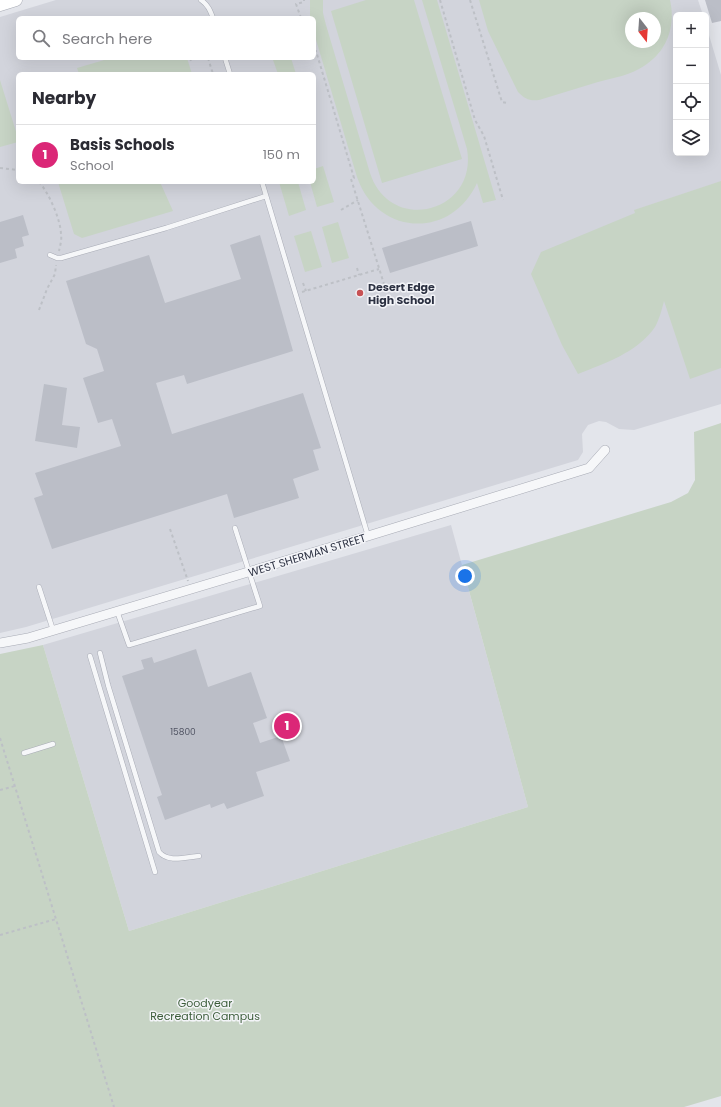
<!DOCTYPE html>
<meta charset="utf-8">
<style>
body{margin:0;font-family:Poppins,sans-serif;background:#f7f7f7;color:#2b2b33}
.controls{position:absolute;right:12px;top:12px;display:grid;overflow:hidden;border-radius:6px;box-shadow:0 4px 16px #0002}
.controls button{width:36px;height:36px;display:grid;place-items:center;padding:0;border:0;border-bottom:1px solid #e1e1e2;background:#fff;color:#2b2b33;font:20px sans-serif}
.compass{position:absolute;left:625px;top:12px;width:36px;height:36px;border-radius:50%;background:#fff;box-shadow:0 4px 16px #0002;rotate:163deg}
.you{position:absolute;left:465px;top:576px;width:14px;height:14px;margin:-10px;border:3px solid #fff;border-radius:50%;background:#1a73e8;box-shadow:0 0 0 6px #1a73e833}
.badge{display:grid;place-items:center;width:26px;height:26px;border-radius:50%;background:#db2777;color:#fff;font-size:13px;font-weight:700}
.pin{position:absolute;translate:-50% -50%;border:2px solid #fff;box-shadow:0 1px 4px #0006}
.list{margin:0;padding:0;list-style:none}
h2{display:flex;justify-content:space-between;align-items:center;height:52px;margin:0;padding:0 16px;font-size:17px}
h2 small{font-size:13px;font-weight:400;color:#7c7c81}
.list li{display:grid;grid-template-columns:26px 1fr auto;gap:12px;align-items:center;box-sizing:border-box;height:60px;padding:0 16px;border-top:1px solid #e1e1e2}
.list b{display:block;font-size:15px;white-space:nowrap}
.list p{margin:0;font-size:13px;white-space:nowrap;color:#7c7c81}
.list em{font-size:13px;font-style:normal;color:#7c7c81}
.icon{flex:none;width:22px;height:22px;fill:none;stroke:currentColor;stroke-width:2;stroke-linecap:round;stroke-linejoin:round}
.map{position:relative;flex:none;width:721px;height:1107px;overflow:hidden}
.search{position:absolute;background:#fff;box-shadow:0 4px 16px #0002;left:16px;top:16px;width:300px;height:44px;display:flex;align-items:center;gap:10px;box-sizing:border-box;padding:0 14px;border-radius:6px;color:#7c7c81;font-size:15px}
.panel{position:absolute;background:#fff;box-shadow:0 4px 16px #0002;left:16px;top:72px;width:300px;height:112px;border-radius:6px}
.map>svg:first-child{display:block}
.built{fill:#d2d4dc;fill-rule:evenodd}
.green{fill:#c7d4c5;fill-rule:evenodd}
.building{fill:#bbbec7}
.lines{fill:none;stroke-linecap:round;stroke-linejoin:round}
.service-casing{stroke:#a8abb5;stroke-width:5.5}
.minor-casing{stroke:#a8abb5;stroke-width:10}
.secondary-casing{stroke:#a8abb5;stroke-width:13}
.path{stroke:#bdc0c6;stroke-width:2;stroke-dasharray:3 3;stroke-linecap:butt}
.service{stroke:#f6f7f9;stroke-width:4.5}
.minor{stroke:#f6f7f9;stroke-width:9}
.secondary{stroke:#fff;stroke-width:12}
.poi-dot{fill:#c75154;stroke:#f3f4f8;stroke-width:1.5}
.labels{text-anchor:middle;stroke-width:3;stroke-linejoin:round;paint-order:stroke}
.number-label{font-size:9px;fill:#505463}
.poi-label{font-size:11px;font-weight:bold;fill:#2c3142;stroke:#f3f4f8;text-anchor:start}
.street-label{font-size:11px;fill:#2c3142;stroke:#f3f4f8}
.park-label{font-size:11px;fill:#3c5d3a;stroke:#f3f4f8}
</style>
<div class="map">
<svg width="721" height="1107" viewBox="0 0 721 1107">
<rect width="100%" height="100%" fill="#e3e5eb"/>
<path class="built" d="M56,0H698L703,15H676V153H706V25L721,75V404L634,430L619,429L606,422L599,421L588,425L582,434L583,452L578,460L26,627L0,633V17ZM18,18H314V58H18ZM631,18H655V42H631ZM18,74H314V182H18Z
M451,525L528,807L129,931L43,645Z"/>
<path class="green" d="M310,0H323V13L326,25L370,173C390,235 478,213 467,149L422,0H437L496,200L483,203L477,183C451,240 377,236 357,177L314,33V18H310Z
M366,0H414L462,159L382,183L331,11Z
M479,0H670C676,26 667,52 644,66C631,75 613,78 598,82C578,88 559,94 539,100C529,101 525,99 518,92L488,31ZM631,18H655V42H631Z
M111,58H187L192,74H79L77,68Z
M281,58H291L296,74H278L273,60Z
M0,80L18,138V142L0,147Z
M323,166L334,202L317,207L310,182H314V169Z
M721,181V368L690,379L664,301C662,309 659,320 655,327C637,353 605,363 578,374L562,345L531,274L541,252L635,213L634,210Z
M58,182H160L173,211L82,238L74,234Z
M279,182H298L306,210L289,216Z
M338,222L349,258L332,263L322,227Z
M311,231L322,267L305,272L294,236Z
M721,423V1096L684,1107H0V654L43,645L129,931L528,807L462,565L671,502L688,493L695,480L694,432Z"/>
<path class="building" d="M705,0H721V21L712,23Z
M23,215L29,235L22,237L24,246L15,249L17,258L0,263V222Z
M471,221L478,246L390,273L382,248Z
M260,235L293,351L187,384L184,375L156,383L172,434L303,393L321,448L313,450L319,470L293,479L299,498L234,518L227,494L52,549L34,498L43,495L35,473L121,446L112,419L98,423L83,378L104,371L97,349L86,344L66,281L149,255L165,303L241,279L230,245Z
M44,384L67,388L62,425L80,427L77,448L35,441Z
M196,649L208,687L251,672L267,718L253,723L260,743L281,736L290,761L256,772L264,796L227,809L224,803L211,808L210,804L165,820L157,797L162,795L122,676L144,669L141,660L152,657L154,663Z"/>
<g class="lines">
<defs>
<path id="service" d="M201,0C208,5 210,10 213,18
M225,58L230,74
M262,182L368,536
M50,255L57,258H61L166,228L266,196
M39,587L53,630
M117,611L129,645L260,606L235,528
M100,653L108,685L159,852C169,863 185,857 199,856
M90,656L155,872
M24,753L53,744"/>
<path id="minor" d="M0,643L28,638L368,536L589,468L605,450"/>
<path id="secondary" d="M0,5L16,0"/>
</defs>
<use href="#service" class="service-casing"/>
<use href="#minor" class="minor-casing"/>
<use href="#secondary" class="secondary-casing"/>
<path class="path" d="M440,0L475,120L484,136L503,200
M470,0L502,102L507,103
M301,18L296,4L304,2V0
M314,52L316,51L354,178L351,179L384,284
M190,58L191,61
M208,58L213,74
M0,168L18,170
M39,182C49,193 61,220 61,235C62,240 60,246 59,251
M341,210L358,200
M357,268L359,275
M303,283L306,291
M302,292L379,269
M39,310L47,289L55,274L56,265
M170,529L188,581
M0,738L114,1107
M0,790L15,786
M0,935L56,919"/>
<use href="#service" class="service"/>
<use href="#minor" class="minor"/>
<use href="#secondary" class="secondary"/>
</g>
<circle class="poi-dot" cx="360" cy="293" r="4"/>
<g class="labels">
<g class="number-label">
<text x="183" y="735">15800</text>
</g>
<g class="poi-label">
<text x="368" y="291">Desert Edge<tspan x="368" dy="13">High School</tspan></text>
</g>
<g class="street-label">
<text transform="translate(307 555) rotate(-17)" y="4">WEST SHERMAN STREET</text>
</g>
<g class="park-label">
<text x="205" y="1007">Goodyear<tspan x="205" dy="13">Recreation Campus</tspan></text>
</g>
</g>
</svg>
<div class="controls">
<button>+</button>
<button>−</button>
<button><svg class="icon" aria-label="locate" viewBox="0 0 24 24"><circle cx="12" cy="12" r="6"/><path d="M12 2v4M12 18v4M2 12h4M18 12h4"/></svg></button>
<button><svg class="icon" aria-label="layers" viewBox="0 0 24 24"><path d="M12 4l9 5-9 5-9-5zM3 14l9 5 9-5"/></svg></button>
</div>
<svg class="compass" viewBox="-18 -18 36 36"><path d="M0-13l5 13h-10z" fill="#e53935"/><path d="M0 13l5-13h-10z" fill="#7c7c81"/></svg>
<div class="you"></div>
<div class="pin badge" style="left:287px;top:726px">1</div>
<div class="search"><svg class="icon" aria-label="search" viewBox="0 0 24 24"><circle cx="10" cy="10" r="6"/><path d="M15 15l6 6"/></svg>Search here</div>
<section class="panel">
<h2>Nearby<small></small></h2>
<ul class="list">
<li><span class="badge">1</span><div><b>Basis Schools</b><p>School</p></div><em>150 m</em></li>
</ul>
</section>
</div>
